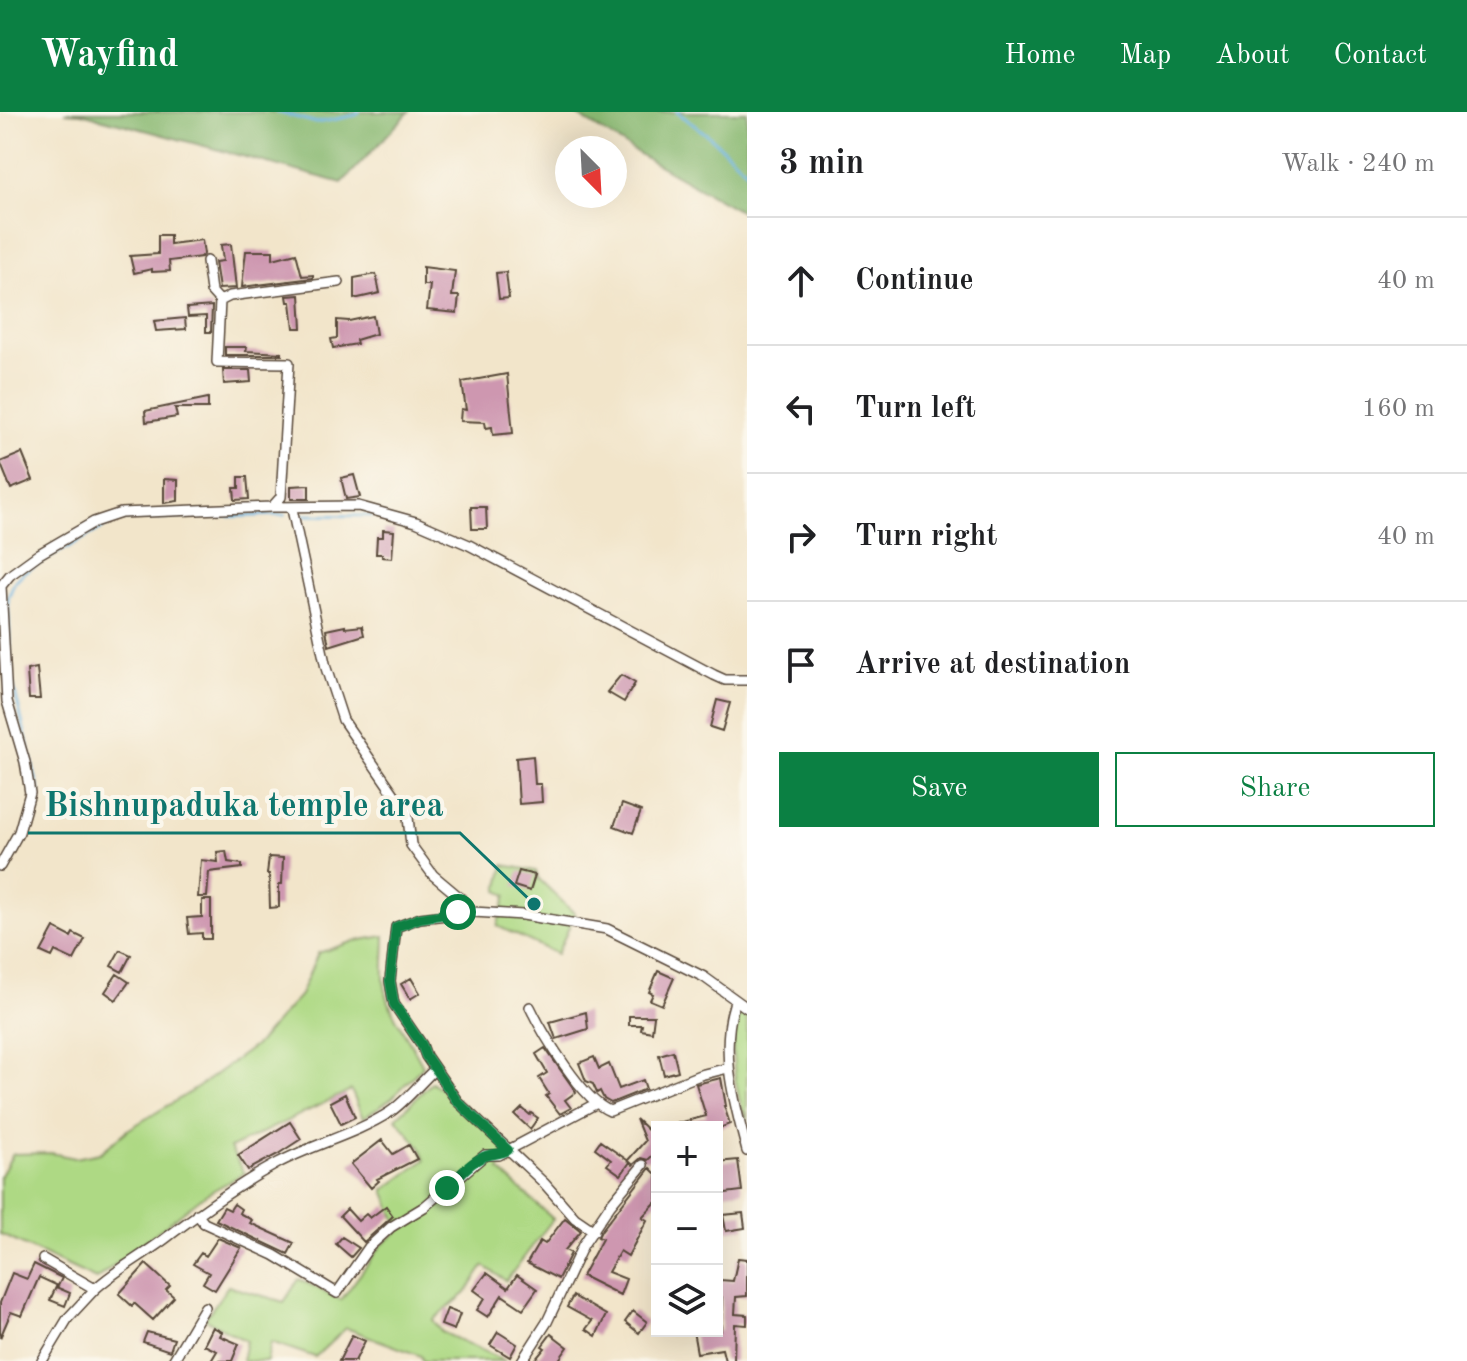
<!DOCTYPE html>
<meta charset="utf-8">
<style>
body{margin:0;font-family:"Old Standard TT",serif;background:#f6f6f6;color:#202124}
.controls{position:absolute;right:24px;bottom:24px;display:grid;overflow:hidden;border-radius:0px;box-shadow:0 8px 32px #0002}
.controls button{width:72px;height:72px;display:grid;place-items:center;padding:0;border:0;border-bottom:2px solid #e0e0e0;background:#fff;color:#202124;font:40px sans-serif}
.compass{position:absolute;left:555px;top:24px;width:72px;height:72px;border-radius:50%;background:#fff;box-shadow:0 8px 32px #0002;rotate:156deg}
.stop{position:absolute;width:24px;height:24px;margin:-18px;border:6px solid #0b8043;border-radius:50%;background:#fff}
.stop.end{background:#0b8043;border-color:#fff;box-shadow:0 2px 8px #0008}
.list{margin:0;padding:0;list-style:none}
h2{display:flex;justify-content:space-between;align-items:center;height:104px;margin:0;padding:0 32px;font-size:34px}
h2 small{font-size:26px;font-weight:400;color:#757577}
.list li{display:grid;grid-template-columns:52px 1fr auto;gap:24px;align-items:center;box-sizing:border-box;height:128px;padding:0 32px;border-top:2px solid #e0e0e0}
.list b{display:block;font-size:30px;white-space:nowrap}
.list em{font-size:26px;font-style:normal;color:#757577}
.actions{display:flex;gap:16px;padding:24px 32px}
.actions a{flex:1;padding:18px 0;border:2px solid #0b8043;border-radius:0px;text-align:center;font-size:28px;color:#0b8043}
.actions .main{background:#0b8043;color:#fff}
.icon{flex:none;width:44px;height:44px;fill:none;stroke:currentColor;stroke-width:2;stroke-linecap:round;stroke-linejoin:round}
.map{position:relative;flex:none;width:747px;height:1249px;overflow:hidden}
header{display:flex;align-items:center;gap:48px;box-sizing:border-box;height:112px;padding:0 40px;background:#0b8043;color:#fff}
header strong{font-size:38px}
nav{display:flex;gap:44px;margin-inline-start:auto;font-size:28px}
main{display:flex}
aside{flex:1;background:#fff}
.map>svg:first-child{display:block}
.green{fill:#aed984;stroke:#748251;stroke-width:2}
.forest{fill:#8ab972;stroke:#627248;stroke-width:2}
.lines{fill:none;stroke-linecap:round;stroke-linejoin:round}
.stream{stroke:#67b2e0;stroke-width:3}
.building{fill:#ce97b0}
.street-casing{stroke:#564638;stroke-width:12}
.street{stroke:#fff;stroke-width:9}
.route{stroke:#0b8043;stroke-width:10}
.leader{fill:none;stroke:#0f766e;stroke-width:3}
.callout-dot{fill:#0f766e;stroke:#fbf7ec;stroke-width:3}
.callout-label{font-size:34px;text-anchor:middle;font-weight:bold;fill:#0f766e;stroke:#fbf7ec;stroke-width:8;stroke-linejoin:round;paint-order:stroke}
</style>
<header>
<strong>Wayfind</strong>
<nav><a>Home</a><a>Map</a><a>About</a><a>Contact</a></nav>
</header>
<main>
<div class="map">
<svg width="747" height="1249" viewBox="0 0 747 1249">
<rect width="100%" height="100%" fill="#fbf7ec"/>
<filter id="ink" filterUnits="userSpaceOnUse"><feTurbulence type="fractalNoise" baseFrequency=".0125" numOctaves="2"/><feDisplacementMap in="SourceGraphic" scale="16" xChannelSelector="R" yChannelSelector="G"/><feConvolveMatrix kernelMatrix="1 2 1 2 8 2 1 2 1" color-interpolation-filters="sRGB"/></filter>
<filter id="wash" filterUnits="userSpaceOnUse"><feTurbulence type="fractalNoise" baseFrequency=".006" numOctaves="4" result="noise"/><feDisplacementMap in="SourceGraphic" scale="32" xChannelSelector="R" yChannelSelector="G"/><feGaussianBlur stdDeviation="1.8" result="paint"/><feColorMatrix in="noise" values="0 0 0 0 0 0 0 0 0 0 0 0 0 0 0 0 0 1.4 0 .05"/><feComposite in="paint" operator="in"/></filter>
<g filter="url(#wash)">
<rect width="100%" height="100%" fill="#f2e5ca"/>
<path class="green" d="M504,753L536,759L538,766L575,802L557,842L497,814L507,783L498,779Z
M385,824C385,840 382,859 385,875C390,904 410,927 423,954L392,986L363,1006L351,978L230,1036L244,1061L205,1083L96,1167L0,1122V1065L13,1042L51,1041L75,1046L100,1041L129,1017L197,976L257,932L300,883L318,841L355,829Z
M740,900L747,903V1009C735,982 726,926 740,900Z
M432,970L461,991L513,1040L499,1058L553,1107L506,1169L484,1154L466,1181L433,1208L442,1220L505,1249H423L421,1244L346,1216L315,1245L271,1230L267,1249H242L246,1229L205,1207L228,1174L284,1190L299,1167L341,1188L382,1133L400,1118L384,1078L425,1048L420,1035L396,1006Z"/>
<path class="forest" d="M65,0H409L342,71L81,1Z
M572,0H747V103L644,45Z"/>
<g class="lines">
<path class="stream" d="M277,0L317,11L356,3L359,0
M677,0L709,24L747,59
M303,403L372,404
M0,768L29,714L39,679L11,564L8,486L14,471L24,460L118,407L285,403"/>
</g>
<g id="blocks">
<path class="building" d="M158,123H170V132L202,128L204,142L201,145L169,149L170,159L152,160V157L134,161L130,144L158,142Z
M231,132L236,176L219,177L215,150L223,149L221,133Z
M246,139H273V147L296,141L302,164L313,163V166L242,175Z
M423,155L455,159L452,184H459L457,201L427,198L430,173H423Z
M506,160L509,186L499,187L496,161Z
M376,162L380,181L354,187V166Z
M300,183L302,216H294L291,190H288L287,184Z
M212,194L211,220H206V204L188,205L187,196Z
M373,204L376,222L356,228L357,232L333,236L331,227L337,226V208L349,209Z
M185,206L186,217L156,219L154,209Z
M225,235H247L246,239L282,241V243H225Z
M223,258H250L251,270L224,272Z
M507,262L513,321L493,323L492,315L486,316L485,310L460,309L461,297L466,298L462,270Z
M208,286V296H175L177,305L146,310L145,299Z
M22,341L33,368L11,377L0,350Z
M354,363L360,385L346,387L341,366Z
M239,365H247L249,387L235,388L234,376H239Z
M164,367L178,368V389L164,391Z
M309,373V387H291V374Z
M471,395H486L487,417H472Z
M383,418L394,419L392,446L382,445V442H376L377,425H383Z
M345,514V516L362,514L364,523L329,534L326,518Z
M37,556L40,587H29L27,558Z
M621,563L635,571L624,590L607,580Z
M717,588L730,591L722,619L710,615Z
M533,644L535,672H541L542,690L519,692L516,646Z
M622,692L641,699L633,721L614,714Z
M226,739L228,750L242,752V756L209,760L207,785H198L201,748L218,750L217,740Z
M269,745L283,746L282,772H279V795L270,796L269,762H267Z
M519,759L535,763L530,779L514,774Z
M202,788H211V827H202V821L189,822L187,806L202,805Z
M54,816L71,825L73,821L85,827L74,848L55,839L52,845L41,840Z
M120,838L131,843L122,860L111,854Z
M658,859L674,866L662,893L650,888L653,882L649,880Z
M117,862L129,870L116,888L105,880Z
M411,866L420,881L410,887L401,872Z
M586,900L588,917L556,927L550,910Z
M629,904H654L652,920L641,918L642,913H629Z
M545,936L576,980L565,988L571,996L560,1002L546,984L549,982L539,966L547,961L536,942Z
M673,939L678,959L664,963L659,943Z
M594,945L599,957L609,952L619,977L643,968L646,977L611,991L604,987L600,979L597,981L593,972L586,969L579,951Z
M721,966L726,994H724L730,1012L717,1017L679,1015L678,1011L706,1004L696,972Z
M345,982L355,1005L341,1012L330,990Z
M522,996L530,1003L531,1001L538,1006L530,1017L515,1003Z
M636,1007L657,1027V1039L648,1048L641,1046L633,1053L630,1050L621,1063L607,1053L611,1048L595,1036L600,1029L630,1050L628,1048L645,1029Z
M290,1010L301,1027L278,1042L248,1058L238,1043Z
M382,1028L393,1042L409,1033L417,1047L377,1067L379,1069L371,1076L351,1052Z
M738,1048L742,1079L717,1082V1050Z
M650,1056L657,1063V1089L642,1105L647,1108L628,1144L620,1139L608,1160L626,1167L620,1183L582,1164L602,1127L598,1125L601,1119Z
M234,1092L241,1097L239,1101L252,1108L250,1111L294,1131L288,1142L216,1108L224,1095L230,1098Z
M386,1094L393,1104L364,1130L340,1104L347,1097L358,1109L366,1102L370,1106Z
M743,1101L745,1116L726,1119L723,1103Z
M565,1106L581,1119L565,1138L571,1141L558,1167L527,1151L540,1129L545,1132Z
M342,1125L359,1136L351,1145L336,1132Z
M218,1126L241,1136L215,1178L203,1171L209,1161L193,1152L201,1141L206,1144Z
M738,1146L747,1147V1184L736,1185L735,1202L747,1203V1213L735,1212L734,1249H725L722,1237L697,1241L693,1219H721L722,1185L718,1184L720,1168L733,1169Z
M34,1152L62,1166L58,1174L39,1165L22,1204L11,1200L0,1226V1191L12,1161L27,1167Z
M146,1152L170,1174L166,1178L174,1185L153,1208L134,1191L132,1194L119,1182Z
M487,1161L508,1176L517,1163L537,1177L523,1197L502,1183L488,1205L477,1198L485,1186L474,1178Z
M56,1175L70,1181L65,1194L50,1188Z
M573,1184L606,1203L596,1224L586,1217L592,1209L567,1195Z
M447,1197L460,1202L454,1218L441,1213Z
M633,1199L647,1210L639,1221L625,1210Z
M213,1215L222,1220L220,1224L239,1232L232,1249H211L217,1239L204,1233Z
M147,1220L174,1227L170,1239L143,1230Z
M498,1220L517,1232L510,1245L490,1233Z
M551,1222L568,1235L558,1249H534L545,1236L542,1234Z
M352,1223L365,1229L355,1249H339Z"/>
</g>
</g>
<g filter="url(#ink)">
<use href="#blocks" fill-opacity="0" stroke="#564638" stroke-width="2"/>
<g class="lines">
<defs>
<path id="street" d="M207,149L211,179L220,189L217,250L289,251L281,385L272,395
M220,189L230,184L339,170
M292,397L326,556L343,608L396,685L407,696L411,733L433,763L464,789L473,800L523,803L607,817L704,865L747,896
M0,754L19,720L30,681L25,650L7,589L1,474L10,463L39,442L94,410L121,401L272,395L358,394L416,410L469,433L714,563L725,568H747
M735,889C719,939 734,989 747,1039
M530,895C543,922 583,989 610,999L700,963L728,956
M435,957L457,989L544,1071L575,1106L594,1119
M197,1102L204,1111L274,1143L337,1181L369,1135L391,1115L424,1095L485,1043H499L597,991
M43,1147L95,1177C118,1156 146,1142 170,1123C205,1097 239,1072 278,1051C314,1032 356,1022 390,1000C406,989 420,971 435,957L426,944L422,933L394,892L390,869L396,815L420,806L473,800
M42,1249L68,1206L95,1177
M173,1249L205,1195
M522,1249L547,1210L583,1133L610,1093L643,1053"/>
</defs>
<use href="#street" class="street-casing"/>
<use href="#street" class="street"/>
</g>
</g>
<g class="lines" filter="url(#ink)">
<path class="route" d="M447,1076C458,1065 469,1051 483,1045C491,1041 500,1043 508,1038L457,989L426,944L422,933L394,892L390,869L396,815L420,806L458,800"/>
</g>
<path class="leader" d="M534 792L460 721H28"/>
<circle class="callout-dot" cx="534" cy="792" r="8"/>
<g class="callout-label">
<text x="244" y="704">Bishnupaduka temple area</text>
</g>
</svg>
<div class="controls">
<button>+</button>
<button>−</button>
<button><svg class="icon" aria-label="layers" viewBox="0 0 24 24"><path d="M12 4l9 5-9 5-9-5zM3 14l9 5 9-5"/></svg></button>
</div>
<svg class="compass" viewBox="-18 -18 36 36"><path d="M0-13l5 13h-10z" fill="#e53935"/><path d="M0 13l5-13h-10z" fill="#757577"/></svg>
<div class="stop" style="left:458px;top:800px"></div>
<div class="stop end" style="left:447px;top:1076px"></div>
</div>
<aside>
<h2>3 min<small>Walk · 240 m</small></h2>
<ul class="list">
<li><svg class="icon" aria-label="ahead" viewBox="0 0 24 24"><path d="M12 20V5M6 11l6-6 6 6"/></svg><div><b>Continue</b></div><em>40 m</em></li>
<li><svg class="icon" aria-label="left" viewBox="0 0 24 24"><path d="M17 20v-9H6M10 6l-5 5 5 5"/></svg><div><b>Turn left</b></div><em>160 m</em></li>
<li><svg class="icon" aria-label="right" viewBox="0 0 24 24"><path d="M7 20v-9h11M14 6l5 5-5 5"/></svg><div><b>Turn right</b></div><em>40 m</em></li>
<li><svg class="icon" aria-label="arrive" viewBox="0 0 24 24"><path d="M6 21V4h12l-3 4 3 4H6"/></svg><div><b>Arrive at destination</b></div></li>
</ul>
<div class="actions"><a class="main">Save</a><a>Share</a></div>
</aside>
</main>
